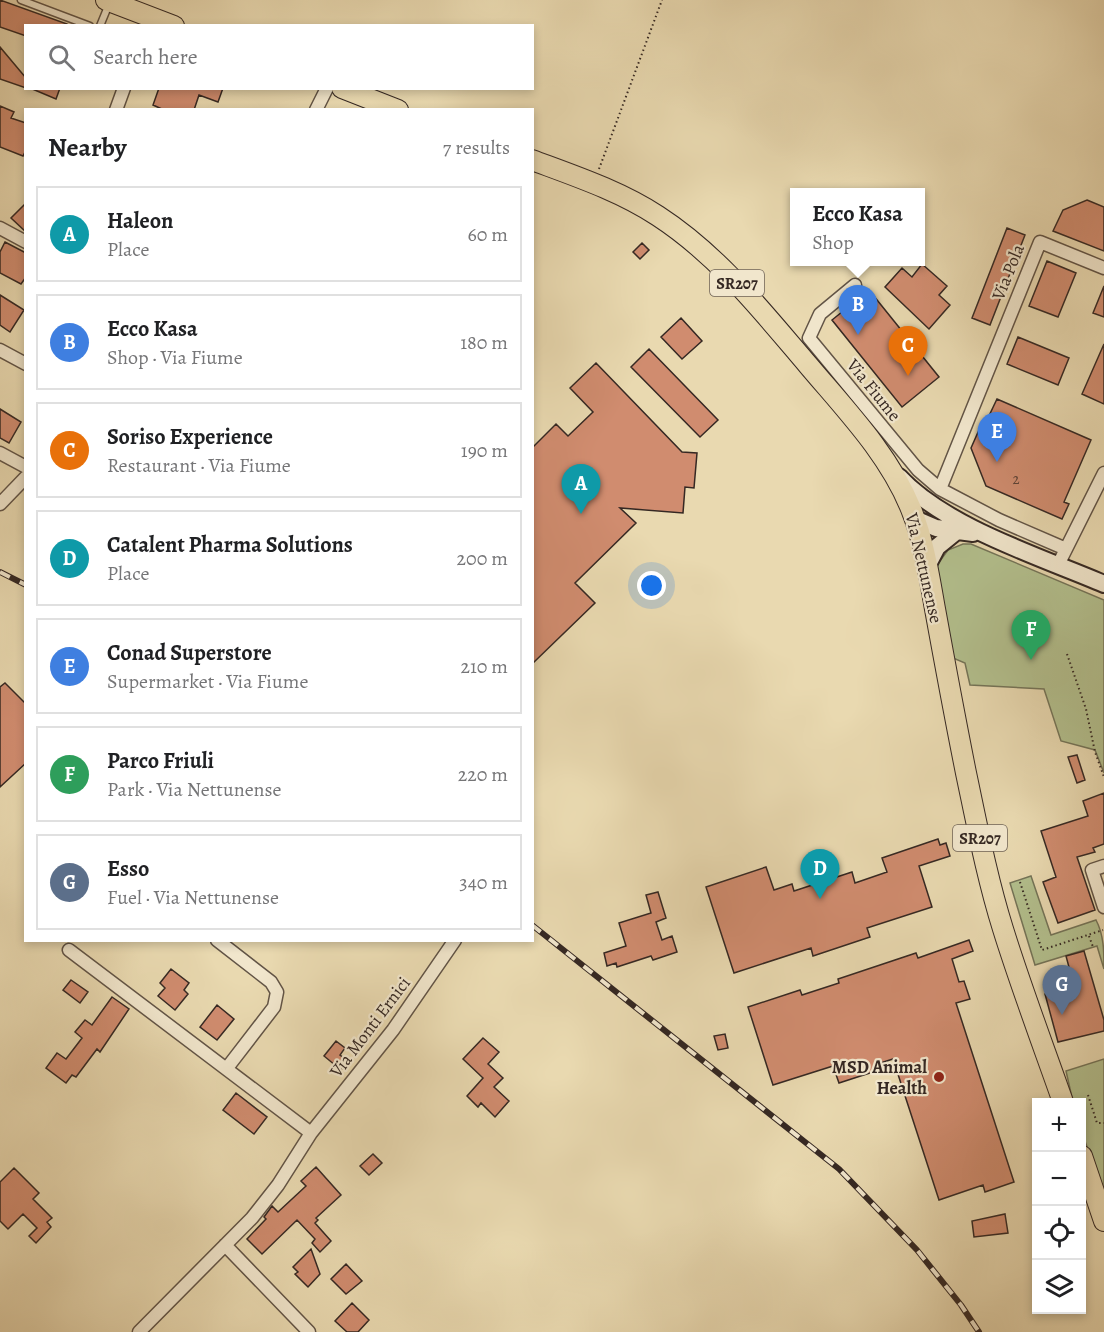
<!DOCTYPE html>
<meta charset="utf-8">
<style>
body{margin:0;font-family:Alegreya,serif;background:#f2f2f2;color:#202124}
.controls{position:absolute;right:18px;bottom:18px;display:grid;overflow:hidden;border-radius:0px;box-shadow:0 3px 9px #0003}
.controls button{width:54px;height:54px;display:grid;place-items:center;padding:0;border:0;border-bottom:2px solid #e0e0e0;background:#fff;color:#202124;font:30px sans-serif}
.you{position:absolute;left:652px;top:586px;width:21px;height:21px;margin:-15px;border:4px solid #fff;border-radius:50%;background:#1a73e8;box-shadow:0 0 0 9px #1a73e833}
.badge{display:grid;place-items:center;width:39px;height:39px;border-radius:50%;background:#0f766e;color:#fff;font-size:20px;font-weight:700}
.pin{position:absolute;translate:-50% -50px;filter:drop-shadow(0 2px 3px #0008)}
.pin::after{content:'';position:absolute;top:32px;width:21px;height:18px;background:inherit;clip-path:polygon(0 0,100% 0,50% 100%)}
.popup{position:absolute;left:790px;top:188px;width:135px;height:78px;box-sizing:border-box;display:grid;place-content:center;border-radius:0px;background:#fff;filter:drop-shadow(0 2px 4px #0005);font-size:20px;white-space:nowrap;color:#757577}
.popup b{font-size:22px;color:#202124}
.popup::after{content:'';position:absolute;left:50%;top:100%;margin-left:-12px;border:12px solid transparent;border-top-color:#fff}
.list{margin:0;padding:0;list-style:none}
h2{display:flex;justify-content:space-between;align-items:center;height:78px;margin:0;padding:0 24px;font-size:26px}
h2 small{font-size:20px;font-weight:400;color:#757577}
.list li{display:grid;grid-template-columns:39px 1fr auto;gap:18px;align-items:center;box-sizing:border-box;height:96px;margin:0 12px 12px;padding:0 12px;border:2px solid #e0e0e0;border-radius:0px}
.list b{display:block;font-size:22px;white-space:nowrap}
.list p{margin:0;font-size:20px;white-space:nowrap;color:#757577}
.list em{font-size:20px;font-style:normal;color:#757577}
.icon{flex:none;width:33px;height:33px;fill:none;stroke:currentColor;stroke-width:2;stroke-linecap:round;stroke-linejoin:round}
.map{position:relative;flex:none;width:1104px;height:1332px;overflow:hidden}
.search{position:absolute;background:#fff;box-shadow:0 3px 9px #0003;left:24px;top:24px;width:510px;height:66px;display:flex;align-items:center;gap:15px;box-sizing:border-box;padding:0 21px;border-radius:0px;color:#757577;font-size:22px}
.panel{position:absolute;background:#fff;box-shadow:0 3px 9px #0003;left:24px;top:108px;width:510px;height:834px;border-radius:0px}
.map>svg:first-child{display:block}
.green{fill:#b3c08e;stroke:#747458;stroke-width:1.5}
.building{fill:#d08c6f;stroke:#352823;stroke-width:1.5}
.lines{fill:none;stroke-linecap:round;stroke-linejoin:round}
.lane-casing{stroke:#625446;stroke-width:9}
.street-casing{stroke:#625446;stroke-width:15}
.secondary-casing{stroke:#352823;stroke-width:20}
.primary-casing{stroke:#352823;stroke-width:22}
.path{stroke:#352823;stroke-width:2;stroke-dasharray:1.5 3;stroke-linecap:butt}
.lane{stroke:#f1e6cc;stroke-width:6}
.street{stroke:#f1e6cc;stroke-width:12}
.secondary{stroke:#f1e6cc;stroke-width:16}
.primary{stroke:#e9d9b0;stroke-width:20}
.rail-casing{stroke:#352823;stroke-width:6}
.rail{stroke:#f1e6cc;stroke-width:4;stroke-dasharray:11;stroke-linecap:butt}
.poi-dot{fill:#8f2418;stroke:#f1e6cc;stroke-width:2}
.labels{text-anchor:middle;stroke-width:4.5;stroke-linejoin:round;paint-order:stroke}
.number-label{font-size:15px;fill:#5c4136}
.shield{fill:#f1e6cc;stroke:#6d6156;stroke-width:1.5}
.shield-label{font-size:16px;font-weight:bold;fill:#352823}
.street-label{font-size:18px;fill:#352823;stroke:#f1e6cc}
.poi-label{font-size:18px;font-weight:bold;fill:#352823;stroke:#f1e6cc;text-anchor:end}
</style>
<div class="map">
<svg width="1104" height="1332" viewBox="0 0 1104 1332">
<rect width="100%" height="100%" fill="#e9d9b0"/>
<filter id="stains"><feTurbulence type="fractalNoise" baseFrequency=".00333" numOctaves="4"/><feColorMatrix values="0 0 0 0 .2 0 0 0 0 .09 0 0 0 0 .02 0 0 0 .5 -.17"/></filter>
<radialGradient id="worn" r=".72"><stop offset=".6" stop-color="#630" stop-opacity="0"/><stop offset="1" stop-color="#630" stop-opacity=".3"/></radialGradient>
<path class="green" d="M963,544H971L1104,600V773L1095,750L1061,741L1044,689L970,685L965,663L953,658L937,565L948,550Z
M1031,876L1051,935L1096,920C1104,935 1104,952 1104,969L1097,946L1035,965L1010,883Z
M1104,1059V1194L1082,1133V1102H1073L1066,1071Z"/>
<path class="building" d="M0,0L67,24V26H26V36L0,27Z
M0,47L26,78V88L0,79Z
M30,88H60L56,99Z
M159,88H223L218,102L199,95L194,110H164L153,105Z
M0,106L14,112L11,118L26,123V150L23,156L0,147Z
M1087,200L1104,207V251L1053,231L1063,210Z
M26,203V232L11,218Z
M1007,228L1025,235L990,325L972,318Z
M5,242L26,253V277L21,284L0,273V252Z
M642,243L649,250L640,259L633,252Z
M1047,261L1076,273L1058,317L1029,306Z
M922,264L947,286L939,295L950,305L929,329L885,287L902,268L912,277Z
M1104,286V317L1093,313Z
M869,290L939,377L902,407L832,320Z
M0,295L24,310L10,332L0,325Z
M681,318L702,341L682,359L661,337Z
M1018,337L1069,358L1058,385L1007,364Z
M1104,344V404L1082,394Z
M649,349L718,420L700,437L631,367Z
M596,363L682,452L697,453L694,488L685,487L683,513L620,508L636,523L575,583L595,603L532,664V448L556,424L568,436L593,412L570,388Z
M997,399L1091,440L1064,502L1069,504L1062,519L986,486L971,448L983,421L986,422Z
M0,409L21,422L9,443L0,438Z
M5,683L26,704V763L0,787V687Z
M1077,755L1085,780L1077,783L1068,757Z
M1104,793V844L1093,848L1095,852L1077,857L1095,910L1058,923L1043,882L1056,877L1041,831L1088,816L1083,801Z
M938,839L940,845L946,843L950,856L919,866L932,907L867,928L870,937L813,956L811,948L734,973L706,887L766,867L774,890L792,884L794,891L852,872L855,883L887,872L882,858Z
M658,892L666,918L656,922L662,940L672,936L677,952L653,960L651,956L617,967L616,963L607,966L604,953L626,946L619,923L651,913L646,895Z
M969,940L973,951L952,959L959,982L964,981L970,999L956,1003L1014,1182L985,1192L983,1185L939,1200L893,1059L874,1065L876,1071L839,1083L833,1066L773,1085L748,1007L800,990L802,995L839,983L838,979L916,953L918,958Z
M1084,951L1104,1020V1031L1058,1042L1045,994L1074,986L1066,956Z
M171,969L189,983L184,990L188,994L175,1010L158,996L165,988L160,983Z
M71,980L88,992L80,1003L63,990Z
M112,997L129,1009L100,1052L97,1049L76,1077L72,1075L66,1083L46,1068L57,1053L66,1059L82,1038L75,1032L85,1020L92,1025Z
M217,1005L234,1019L217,1040L200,1027Z
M725,1034L728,1048L718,1050L714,1036Z
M483,1038L499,1052L488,1064L503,1078L494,1087L509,1101L495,1117L481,1103L478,1107L467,1096L483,1078L463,1059Z
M336,1041L345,1048L340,1055L348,1061L341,1070L324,1056Z
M236,1093L267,1117L254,1134L223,1110Z
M373,1154L382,1163L369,1175L360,1166Z
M316,1167L341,1195L316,1218L318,1220L315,1223L331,1241L320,1252L312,1243L315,1239L297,1220L262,1254L247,1239L266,1219L264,1217L272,1206L278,1212L306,1186L301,1181Z
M14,1168L39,1193L33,1199L52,1218L47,1222L51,1227L36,1243L29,1236L37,1228L23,1214L8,1229L0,1221V1182Z
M1005,1214L1008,1233L974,1237L972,1221Z
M311,1249L320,1274L308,1287L295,1274L298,1272L293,1267Z
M346,1264L362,1281L346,1294L331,1279Z
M352,1303L369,1320L358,1332H347L335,1321Z"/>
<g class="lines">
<defs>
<path id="lane" d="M21,0L90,26
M100,26L109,4"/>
<path id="street" d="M116,110L124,88
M316,110L327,88
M0,228L26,242
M855,285L820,314L809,338L918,470L940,489
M0,350L26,364
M0,453L26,467
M0,504L26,477
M1066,549L999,520L940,489L1040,242L1104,268
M1058,565L1104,473
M1104,866L1092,870L1104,907
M217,940L271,982L277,992L274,1007L227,1068
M69,950L311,1133
M225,1245L309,1332
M139,1332L252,1218L278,1185L311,1133L393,1030L455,940"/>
<path id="secondary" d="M899,477C945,527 1041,557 1104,584
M915,519L936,528L973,533
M927,566L937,547L958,530"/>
<path id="primary" d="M106,0L174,26
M342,88L398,110
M532,160C575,176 620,191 658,216C718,255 762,311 808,365C845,409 889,454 911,509C924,541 929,575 935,609C945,664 955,718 966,773C977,825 987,878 1003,929C1021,987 1043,1045 1063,1102
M1082,1156L1104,1221"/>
</defs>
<use href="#lane" class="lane-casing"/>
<use href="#street" class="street-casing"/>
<use href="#secondary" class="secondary-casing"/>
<use href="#primary" class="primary-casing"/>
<path class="path" d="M599,169L662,0
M1067,654L1086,709L1095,752L1104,777
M1020,882L1042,950L1103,930
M1089,936L1093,947
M1088,1095L1097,1123H1104"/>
<use href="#lane" class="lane"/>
<use href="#street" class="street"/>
<use href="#secondary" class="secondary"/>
<use href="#primary" class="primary"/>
<defs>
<path id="rail" d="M0,572L26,585
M532,925L839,1169L917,1250L961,1305L979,1332"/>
</defs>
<use href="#rail" class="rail-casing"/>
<use href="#rail" class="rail"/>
</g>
<circle class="poi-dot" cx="939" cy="1077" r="6"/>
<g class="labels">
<g class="number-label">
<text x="1016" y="484">2</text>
</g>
<g class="shield">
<rect x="710" y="270" width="54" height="26" rx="4.5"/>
<rect x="953" y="825" width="54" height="26" rx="4.5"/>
</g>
<g class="shield-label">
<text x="737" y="289">SR207</text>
<text x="980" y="844">SR207</text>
</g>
<g class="street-label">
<text transform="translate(1008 272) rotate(-68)" y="6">Via Pola</text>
<text transform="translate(874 390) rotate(51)" y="6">Via Fiume</text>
<text transform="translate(924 568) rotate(77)" y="6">Via Nettunense</text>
<text transform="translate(370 1027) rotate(-53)" y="6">Via Monti Ernici</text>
</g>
<g class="poi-label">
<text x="927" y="1073">MSD Animal<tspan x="927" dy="21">Health</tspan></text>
</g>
</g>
<rect width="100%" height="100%" filter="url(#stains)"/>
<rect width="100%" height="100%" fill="url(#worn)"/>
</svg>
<div class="controls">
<button>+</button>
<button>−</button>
<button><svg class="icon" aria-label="locate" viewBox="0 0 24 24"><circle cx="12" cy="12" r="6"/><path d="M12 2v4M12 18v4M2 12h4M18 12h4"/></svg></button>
<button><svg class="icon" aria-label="layers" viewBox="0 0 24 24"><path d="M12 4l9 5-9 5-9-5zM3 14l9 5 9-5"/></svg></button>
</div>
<div class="you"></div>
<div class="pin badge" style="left:581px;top:514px;background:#0f9aa8">A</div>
<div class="pin badge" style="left:858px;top:335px;background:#3f7fe0">B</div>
<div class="popup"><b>Ecco Kasa</b>Shop</div>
<div class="pin badge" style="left:908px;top:376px;background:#e8710a">C</div>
<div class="pin badge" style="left:820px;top:899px;background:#0f9aa8">D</div>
<div class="pin badge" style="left:997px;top:462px;background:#3f7fe0">E</div>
<div class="pin badge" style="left:1031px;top:660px;background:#2e9e5b">F</div>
<div class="pin badge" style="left:1062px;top:1015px;background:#5c6f8a">G</div>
<div class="search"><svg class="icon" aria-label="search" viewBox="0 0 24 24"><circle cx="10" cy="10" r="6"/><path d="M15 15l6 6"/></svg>Search here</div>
<section class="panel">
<h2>Nearby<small>7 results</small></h2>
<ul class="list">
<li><span class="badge" style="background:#0f9aa8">A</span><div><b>Haleon</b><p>Place</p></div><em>60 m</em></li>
<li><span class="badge" style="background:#3f7fe0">B</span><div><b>Ecco Kasa</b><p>Shop · Via Fiume</p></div><em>180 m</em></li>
<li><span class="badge" style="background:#e8710a">C</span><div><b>Soriso Experience</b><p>Restaurant · Via Fiume</p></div><em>190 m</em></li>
<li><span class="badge" style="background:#0f9aa8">D</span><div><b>Catalent Pharma Solutions</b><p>Place</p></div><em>200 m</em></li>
<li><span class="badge" style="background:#3f7fe0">E</span><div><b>Conad Superstore</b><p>Supermarket · Via Fiume</p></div><em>210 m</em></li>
<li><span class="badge" style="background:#2e9e5b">F</span><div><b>Parco Friuli</b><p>Park · Via Nettunense</p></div><em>220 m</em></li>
<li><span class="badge" style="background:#5c6f8a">G</span><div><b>Esso</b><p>Fuel · Via Nettunense</p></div><em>340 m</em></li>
</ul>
</section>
</div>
